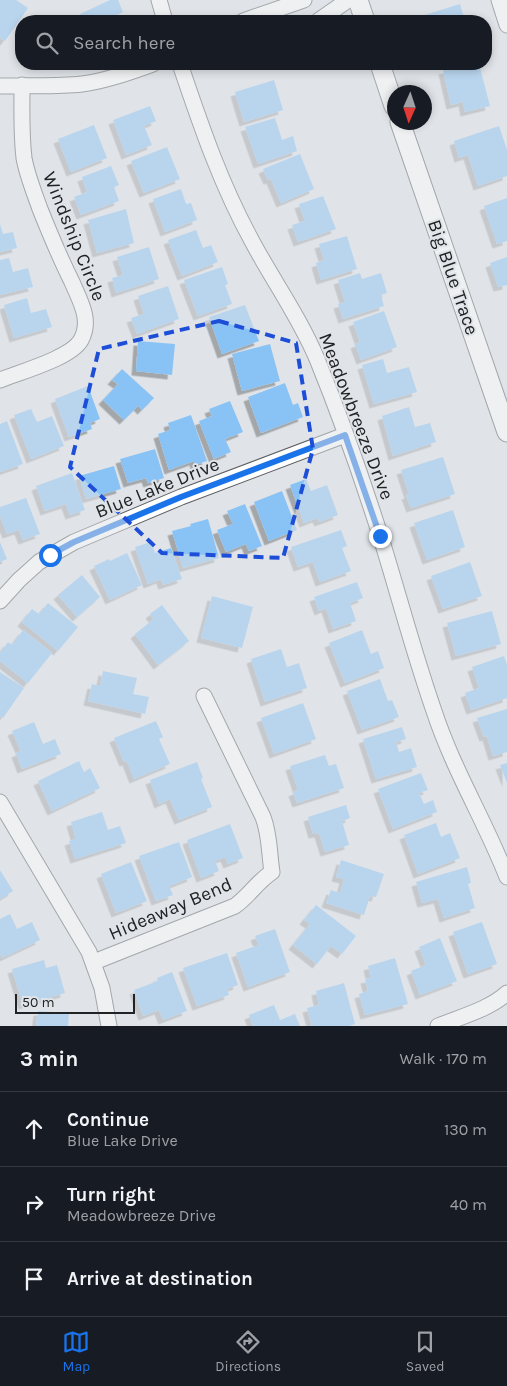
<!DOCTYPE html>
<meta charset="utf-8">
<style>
body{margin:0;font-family:Karla,sans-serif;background:#242831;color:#f1f3f6}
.compass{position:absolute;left:387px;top:85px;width:45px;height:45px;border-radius:50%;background:#171b24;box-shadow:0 2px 8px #0003;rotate:183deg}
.scale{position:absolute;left:15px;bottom:12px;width:120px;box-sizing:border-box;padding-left:5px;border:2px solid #202223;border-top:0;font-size:14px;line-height:18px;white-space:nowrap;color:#202223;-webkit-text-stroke:4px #e0e4e8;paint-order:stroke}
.stop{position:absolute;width:15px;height:15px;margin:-11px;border:4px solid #1a73e8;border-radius:50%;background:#fff}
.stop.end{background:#1a73e8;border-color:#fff;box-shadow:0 1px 5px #0008}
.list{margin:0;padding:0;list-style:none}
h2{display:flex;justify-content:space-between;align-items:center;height:65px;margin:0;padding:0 20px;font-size:21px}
h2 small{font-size:16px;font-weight:400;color:#9ea1a6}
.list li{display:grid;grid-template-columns:32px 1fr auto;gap:15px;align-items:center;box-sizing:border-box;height:75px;padding:0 20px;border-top:1px solid #363941}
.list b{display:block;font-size:19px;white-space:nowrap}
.list p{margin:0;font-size:16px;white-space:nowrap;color:#9ea1a6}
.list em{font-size:16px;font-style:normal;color:#9ea1a6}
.icon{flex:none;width:28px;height:28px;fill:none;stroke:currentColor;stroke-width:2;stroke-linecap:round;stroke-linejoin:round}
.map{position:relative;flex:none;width:507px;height:1026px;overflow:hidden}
.search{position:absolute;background:#171b24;box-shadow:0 2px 8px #0003;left:15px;right:15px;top:15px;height:55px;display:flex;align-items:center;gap:12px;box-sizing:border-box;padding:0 18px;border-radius:20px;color:#9ea1a6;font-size:19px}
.sheet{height:290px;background:#171b24}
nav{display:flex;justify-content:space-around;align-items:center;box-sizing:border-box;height:70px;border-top:1px solid #363941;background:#171b24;font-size:14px;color:#9ea1a6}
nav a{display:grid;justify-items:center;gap:2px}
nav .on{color:#1a73e8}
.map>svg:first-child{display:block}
.building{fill:#89c3f6;filter:url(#shadow)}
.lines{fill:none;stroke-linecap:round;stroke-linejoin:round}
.minor-casing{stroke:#5a5e61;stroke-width:17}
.tertiary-casing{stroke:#5a5e61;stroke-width:21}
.minor{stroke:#fff;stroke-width:15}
.tertiary{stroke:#fff;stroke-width:19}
.route{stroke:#1a73e8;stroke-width:6}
.marked{fill:none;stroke:#1d4ed8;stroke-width:4;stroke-dasharray:10 6;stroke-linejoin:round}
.labels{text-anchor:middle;stroke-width:4;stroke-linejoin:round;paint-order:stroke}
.street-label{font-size:19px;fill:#202223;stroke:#e0e4e8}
</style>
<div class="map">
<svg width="507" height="1026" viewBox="0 0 507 1026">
<defs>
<filter id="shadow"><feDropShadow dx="-4.5" dy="4.5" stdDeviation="0" flood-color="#0004"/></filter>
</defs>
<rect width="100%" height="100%" fill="#e0e4e8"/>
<path class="building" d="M0,0H16L28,8L5,41L0,38Z
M110,0H118L123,12L115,16L118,21H83L80,14Z
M460,4L465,21H420L418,17Z
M468,64H479L490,106L465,112L463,102L451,105L443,70Z
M274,80L283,110L244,122L235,92Z
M150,106L156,121L144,126L152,145L126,155L113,120Z
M275,118L282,140L293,136L297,151L258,164L245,127Z
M94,125L107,158L71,172L58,139Z
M499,126L507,150V176L478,186L468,155L459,158L454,141Z
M167,147L180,179L144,193L131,161Z
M300,154L314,189L281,203L271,179L268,180L263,169Z
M111,166L119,185L114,187L119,201L81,215L74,197L87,192L82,177Z
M181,189L186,204L191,203L197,220L165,232L153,199Z
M323,196L336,229L298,242L292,225L305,221L299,204Z
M507,198V241L497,244L484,206Z
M126,209L134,243L97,253L88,220Z
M0,224L3,234L13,232L17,248L0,252Z
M196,230L203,248L211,245L218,262L182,276L168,240Z
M347,236L357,269L321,280L316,263L324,260L319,244Z
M149,247L159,279L116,293L112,278L123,275L117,257Z
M507,257V285L498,287L490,263Z
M9,258L13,272L28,268L33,287L0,295V260Z
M222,267L228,284L225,285L232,304L198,316L184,280Z
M360,273L362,279L381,273L387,293L381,295L384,306L343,319L338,304L345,302L338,280Z
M168,286L179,319L137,334L131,318L144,314L138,296Z
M27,298L31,313L46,309L52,327L14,338L4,305Z
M245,305L259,341L222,354L209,317Z
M384,311L397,347L361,360L355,344L360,342L353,322Z
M138,341L175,344L172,375L136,371Z
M270,344L280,381L242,391L232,354Z
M383,359L387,373L409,367L417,392L374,404L362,365Z
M122,369L154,398L142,410L138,406L124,420L103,400L118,384L112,380Z
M285,383L293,405L298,403L303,417L261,433L248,397Z
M88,386L100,419L90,423L92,429L69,437L55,399Z
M230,401L243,432L225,439L231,452L214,459L199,421L212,416L209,409Z
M409,407L415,427L430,423L436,442L393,456L382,416Z
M31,409L37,422L52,416L64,446L31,459L14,415Z
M191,415L207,461L195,465L194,461L169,470L158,434L170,430L168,423Z
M7,421L23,464L0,472V424Z
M155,449L164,478L148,483L146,478L128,483L120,459Z
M443,457L455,494L411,508L406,495L409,494L401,470Z
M114,466L121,489L86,499L79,476Z
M72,473L85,510L70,515L66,504L45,511L36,486Z
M306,479L311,491L327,485L338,515L319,522L317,518L304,523L290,485Z
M282,491L297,530L269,541L254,502Z
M26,498L40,534L23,540L19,530L7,534L0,516V507Z
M245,504L262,546L249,551L246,544L226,552L217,530L233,524L227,511Z
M453,510L465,547L427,560L414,523Z
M208,519L219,558L183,568L172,531L191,526L190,524Z
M341,530L347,546L342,548L351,571L320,582L313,562L298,567L291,547Z
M0,542L7,559L0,562Z
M151,542L155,553L171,548L182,579L163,585L161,579L148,584L135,547Z
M127,553L142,585L110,600L94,566L109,559L110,561Z
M470,562L482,596L443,609L431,576Z
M82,575L100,597L77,617L58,595Z
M357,582L363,598L350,603L356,621L333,629L326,608L319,611L314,597Z
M212,596L253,607L242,648L201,638Z
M48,603L78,627L58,651L22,622L32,609L39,614Z
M162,605L189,641L158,665L135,634L154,619L150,614Z
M492,611L501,644L456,656L447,623Z
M23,630L52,653L28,683L0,661V653L8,642L12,645Z
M362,630L371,654L378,651L384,668L345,683L329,643Z
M281,649L287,667L299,663L307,688L265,702L251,659Z
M504,656L507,665V698L471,710L465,693L479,688L472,667Z
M103,671L137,678L133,694L149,697L145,714L88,701L92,684L100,686Z
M0,672L24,688L3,718L0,716Z
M380,679L388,701L392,700L399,717L362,730L347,691Z
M303,703L316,739L274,754L261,718Z
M507,709V752L493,756L487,736L484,737L477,718Z
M156,721L163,737L159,739L170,764L134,779L127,761L124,762L114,738Z
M34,722L43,744L55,739L61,754L22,769L16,753L21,751L12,731Z
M402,727L406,739L396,742L399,752L411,748L417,767L376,779L363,739Z
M325,755L329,766L336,764L344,788L297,803L293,792L298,790L290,766Z
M79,761L84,772L90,768L100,788L52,811L38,781Z
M197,762L203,778L201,779L212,807L179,820L170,799L159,804L150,780Z
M507,763V783L500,765Z
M421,773L428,790L419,793L424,804L433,800L437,812L393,829L378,789Z
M346,805L350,818L342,821L349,845L325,852L319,833L313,834L308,817Z
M102,812L108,830L120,826L126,843L75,859L69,841L76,839L71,822Z
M436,823L441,837L450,833L460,858L418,874L404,835Z
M230,824L243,858L228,864L225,857L215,861L219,871L201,878L187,840Z
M179,842L192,877L169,886L173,895L156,901L139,856Z
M341,860L384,874L376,897L370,896L364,915L326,903L331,890L340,893L344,879L336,877Z
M131,862L147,901L116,913L101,874Z
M467,867L471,883L468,884L475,908L444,918L438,899L422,903L416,882Z
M0,870L13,891L0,899Z
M316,905L356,936L342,954L331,946L317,964L293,945L310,924L304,920Z
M10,914L17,929L32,922L40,940L2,958L0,953V919Z
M482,922L497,964L468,974L453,932Z
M275,929L290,972L248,987L236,953L259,945L255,936Z
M440,938L457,981L420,995L411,971L426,965L419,947Z
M227,953L238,985L227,989L229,995L197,1006L183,968Z
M395,958L408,1004L365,1015L359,994L368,991L365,979L371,978L368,966Z
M44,960L46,968L57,965L65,993L23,1005L12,969Z
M172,972L187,1011L163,1020L159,1010L143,1016L134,990L158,981L157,978Z
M344,983L355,1024L349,1026H312L307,1008L319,1005L316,991Z
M274,1005L280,1020L295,1014L300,1026H253L249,1015Z
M38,1011L69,1013L68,1026H36Z"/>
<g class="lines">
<defs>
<path id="minor" d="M159,0L165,21
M499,0L507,25
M243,21L304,0
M318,21L348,0
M180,64C201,126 221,185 253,243C274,282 300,318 317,359C341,418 362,478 381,538C399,596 414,654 434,711C453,769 485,821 507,877
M0,86C27,85 55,87 82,84C106,81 130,72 153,64
M0,380C20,372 71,358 81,340C92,320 80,301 72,282C60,258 50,234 40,209C34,192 27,175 24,158C21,133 22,109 22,85
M0,601L19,580L39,562L74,542L181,497L345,435
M0,802L89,952L102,988L109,1026
M94,962L235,906C250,895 257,882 272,872C269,853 270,835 263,817L204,696
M438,1026C460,1017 490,1009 507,993"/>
<path id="tertiary" d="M358,0L365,21
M380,64L394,106
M400,122L507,432"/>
</defs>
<use href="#minor" class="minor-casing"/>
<use href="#tertiary" class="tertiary-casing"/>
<use href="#minor" class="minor"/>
<use href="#tertiary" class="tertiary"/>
</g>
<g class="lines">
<path class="route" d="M50,555L74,542L181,497L345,435L380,536"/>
</g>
<path d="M0 0H507V1026H0ZM219,321L296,343L313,449L283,558L162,553L70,467L99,349Z" fill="#e0e4e8" fill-opacity=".55" fill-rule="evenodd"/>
<path class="marked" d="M219,321L296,343L313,449L283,558L162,553L70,467L99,349Z"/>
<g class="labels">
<g class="street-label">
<text transform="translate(75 236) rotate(68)" y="7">Windship Circle</text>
<text transform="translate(454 277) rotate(71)" y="7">Big Blue Trace</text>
<text transform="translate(357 416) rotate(69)" y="7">Meadowbreeze Drive</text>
<text transform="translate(157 487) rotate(-22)" y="7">Blue Lake Drive</text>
<text transform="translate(170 908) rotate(-23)" y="7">Hideaway Bend</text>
</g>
</g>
</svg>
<svg class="compass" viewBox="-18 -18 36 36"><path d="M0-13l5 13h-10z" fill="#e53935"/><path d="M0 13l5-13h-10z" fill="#9ea1a6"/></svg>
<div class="scale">50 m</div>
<div class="stop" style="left:50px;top:555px"></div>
<div class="stop end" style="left:380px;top:536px"></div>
<div class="search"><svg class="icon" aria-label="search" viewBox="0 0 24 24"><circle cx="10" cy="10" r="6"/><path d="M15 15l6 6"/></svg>Search here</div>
</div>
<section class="sheet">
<h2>3 min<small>Walk · 170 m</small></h2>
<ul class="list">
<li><svg class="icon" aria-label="ahead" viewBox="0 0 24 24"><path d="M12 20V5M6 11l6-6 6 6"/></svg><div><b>Continue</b><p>Blue Lake Drive</p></div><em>130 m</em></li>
<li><svg class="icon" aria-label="right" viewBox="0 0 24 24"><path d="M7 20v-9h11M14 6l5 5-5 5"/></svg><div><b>Turn right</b><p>Meadowbreeze Drive</p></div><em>40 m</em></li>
<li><svg class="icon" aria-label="arrive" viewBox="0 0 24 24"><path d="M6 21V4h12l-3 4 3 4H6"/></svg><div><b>Arrive at destination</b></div></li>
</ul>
</section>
<nav>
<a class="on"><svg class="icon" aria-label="map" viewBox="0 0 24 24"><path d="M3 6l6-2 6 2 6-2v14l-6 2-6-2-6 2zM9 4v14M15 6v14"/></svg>Map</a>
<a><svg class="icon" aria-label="directions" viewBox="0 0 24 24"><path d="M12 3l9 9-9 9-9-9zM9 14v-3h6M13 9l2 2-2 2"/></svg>Directions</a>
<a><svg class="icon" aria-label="saved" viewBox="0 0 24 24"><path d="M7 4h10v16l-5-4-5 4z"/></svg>Saved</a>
</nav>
